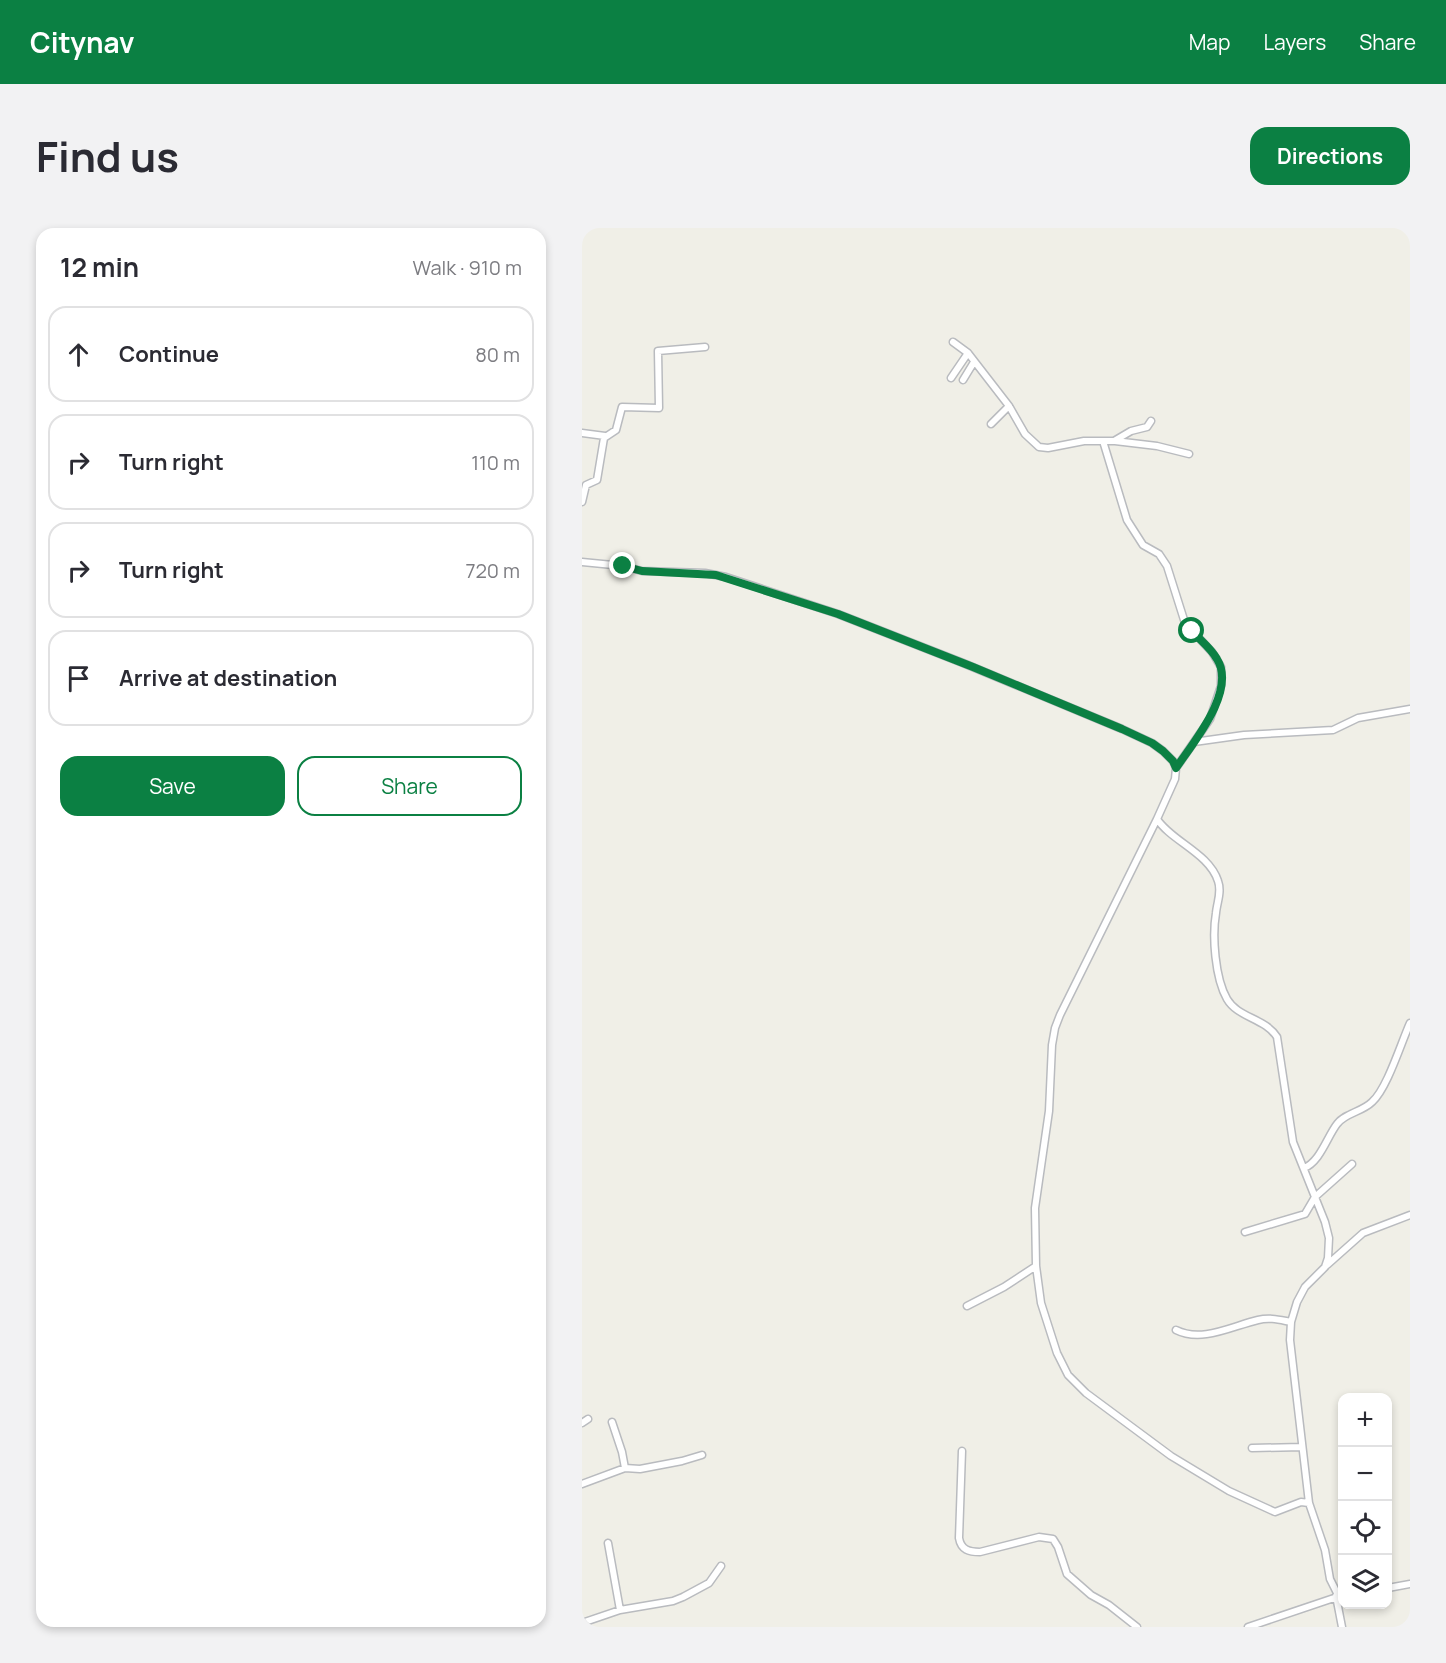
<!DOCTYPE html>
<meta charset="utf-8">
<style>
body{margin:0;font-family:Manrope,sans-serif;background:#f2f2f3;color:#2b2b33}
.controls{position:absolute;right:18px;bottom:18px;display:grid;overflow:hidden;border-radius:12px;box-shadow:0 3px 9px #0003}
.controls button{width:54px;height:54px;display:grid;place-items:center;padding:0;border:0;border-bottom:2px solid #e1e1e2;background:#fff;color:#2b2b33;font:30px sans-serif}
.stop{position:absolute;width:18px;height:18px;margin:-14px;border:4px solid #0b8043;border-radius:50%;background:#fff}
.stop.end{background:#0b8043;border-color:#fff;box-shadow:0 2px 6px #0008}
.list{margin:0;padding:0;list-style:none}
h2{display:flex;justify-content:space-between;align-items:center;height:78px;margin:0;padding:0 24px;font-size:26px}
h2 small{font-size:20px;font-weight:400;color:#7c7c81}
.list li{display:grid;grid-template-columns:39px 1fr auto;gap:18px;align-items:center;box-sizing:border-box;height:96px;margin:0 12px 12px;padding:0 12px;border:2px solid #e1e1e2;border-radius:18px}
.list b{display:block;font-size:22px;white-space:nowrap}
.list em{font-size:20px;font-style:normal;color:#7c7c81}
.actions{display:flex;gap:12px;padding:18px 24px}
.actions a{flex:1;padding:14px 0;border:2px solid #0b8043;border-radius:18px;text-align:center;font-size:21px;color:#0b8043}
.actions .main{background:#0b8043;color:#fff}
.icon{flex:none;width:33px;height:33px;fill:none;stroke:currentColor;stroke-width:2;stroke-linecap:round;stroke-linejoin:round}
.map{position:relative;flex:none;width:828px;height:1399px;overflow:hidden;border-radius:18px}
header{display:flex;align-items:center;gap:36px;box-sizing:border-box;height:84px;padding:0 30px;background:#0b8043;color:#fff}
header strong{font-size:28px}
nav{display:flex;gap:33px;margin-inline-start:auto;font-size:21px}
.intro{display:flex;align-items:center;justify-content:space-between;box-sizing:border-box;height:144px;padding:0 36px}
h1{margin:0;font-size:42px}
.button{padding:15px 27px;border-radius:18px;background:#0b8043;color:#fff;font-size:21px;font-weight:700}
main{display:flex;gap:36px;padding:0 36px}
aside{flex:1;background:#fff;border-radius:18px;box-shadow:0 3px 9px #0003}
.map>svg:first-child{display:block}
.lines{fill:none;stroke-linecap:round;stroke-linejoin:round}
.minor-casing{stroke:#b9bbbf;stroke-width:9}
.minor{stroke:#fff;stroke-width:6}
.route{stroke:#0b8043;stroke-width:8}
</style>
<header>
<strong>Citynav</strong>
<nav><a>Map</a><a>Layers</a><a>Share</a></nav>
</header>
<div class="intro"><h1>Find us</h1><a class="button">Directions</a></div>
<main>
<aside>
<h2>12 min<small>Walk · 910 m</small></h2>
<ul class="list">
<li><svg class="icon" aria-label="ahead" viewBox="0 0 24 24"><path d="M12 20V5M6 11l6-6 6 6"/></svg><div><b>Continue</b></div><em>80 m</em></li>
<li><svg class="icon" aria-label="right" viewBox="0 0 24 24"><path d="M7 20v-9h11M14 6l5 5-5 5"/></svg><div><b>Turn right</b></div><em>110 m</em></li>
<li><svg class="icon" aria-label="right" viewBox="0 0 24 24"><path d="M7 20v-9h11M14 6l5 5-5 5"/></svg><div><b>Turn right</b></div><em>720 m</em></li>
<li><svg class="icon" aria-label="arrive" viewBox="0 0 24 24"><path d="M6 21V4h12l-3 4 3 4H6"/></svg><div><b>Arrive at destination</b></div></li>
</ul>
<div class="actions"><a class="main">Save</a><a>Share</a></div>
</aside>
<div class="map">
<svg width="828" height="1399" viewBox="0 0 828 1399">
<rect width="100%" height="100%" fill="#f0efe7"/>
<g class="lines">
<defs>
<path id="minor" d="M371,114L386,125L427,178L443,206L457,219L466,220L502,213H532L549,203L565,199L569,193
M369,150L386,125
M381,152L392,134
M409,196L427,178
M0,205L23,208
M521,213L545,292L561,317L577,326L585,338L603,395L630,424L639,439V458L628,491L594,540
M533,213L575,218L607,226
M0,274L4,257L15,252L22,210L34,202L40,179L77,180L76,123L123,119
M0,334L41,338L60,343L123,345L144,349L256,386L381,435L540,501L570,515L581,523L591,533L594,540L593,551L575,591C589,613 627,625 636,653C640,664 635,674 634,685C630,708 633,750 645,771C656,790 683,790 695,809L711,914L743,994L747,1010L746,1030L743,1039L723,1059L715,1074L709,1094L708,1112L727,1275L743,1322L748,1351L755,1365L760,1366
M612,514L662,507L751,502L776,490L828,481
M575,591L478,787L473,800L470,817L467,883L453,980L454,1038L459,1075L475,1125L486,1147L504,1165L589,1228L647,1263L693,1284L719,1274L727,1275
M722,940C738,934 745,909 755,896C763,885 780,884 790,874C805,861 819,815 828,795
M663,1004L723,986L733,969L770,936
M745,1037L781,1005L828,987
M385,1078L422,1059L454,1038
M594,1102C620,1115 650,1098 676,1092C688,1089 698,1092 709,1094
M30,1194L40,1224L43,1240
M0,1195L6,1191
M670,1220L720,1219
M380,1223L377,1310C379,1322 387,1324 398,1324L457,1309L471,1311L476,1319L485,1346L509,1367L527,1377L555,1399
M0,1256L43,1240L58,1241L100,1233L120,1227
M26,1315L38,1382
M806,1360L828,1356
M754,1368L760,1399
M0,1395L38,1382L91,1373L101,1369L127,1355L139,1338
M666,1399L752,1370"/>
</defs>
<use href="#minor" class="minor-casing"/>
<use href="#minor" class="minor"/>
</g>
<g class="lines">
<path class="route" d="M41,338L60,343L134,347L256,386L391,439L540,501L570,515L581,523L591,533L594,540C611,515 655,463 635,431C629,420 618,412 610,403"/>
</g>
</svg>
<div class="controls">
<button>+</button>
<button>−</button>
<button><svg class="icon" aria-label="locate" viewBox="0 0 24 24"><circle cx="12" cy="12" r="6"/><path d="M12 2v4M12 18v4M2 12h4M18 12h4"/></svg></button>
<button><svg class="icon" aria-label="layers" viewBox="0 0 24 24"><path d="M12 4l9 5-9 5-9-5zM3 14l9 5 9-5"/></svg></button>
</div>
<div class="stop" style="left:610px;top:403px"></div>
<div class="stop end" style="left:41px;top:338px"></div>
</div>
</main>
